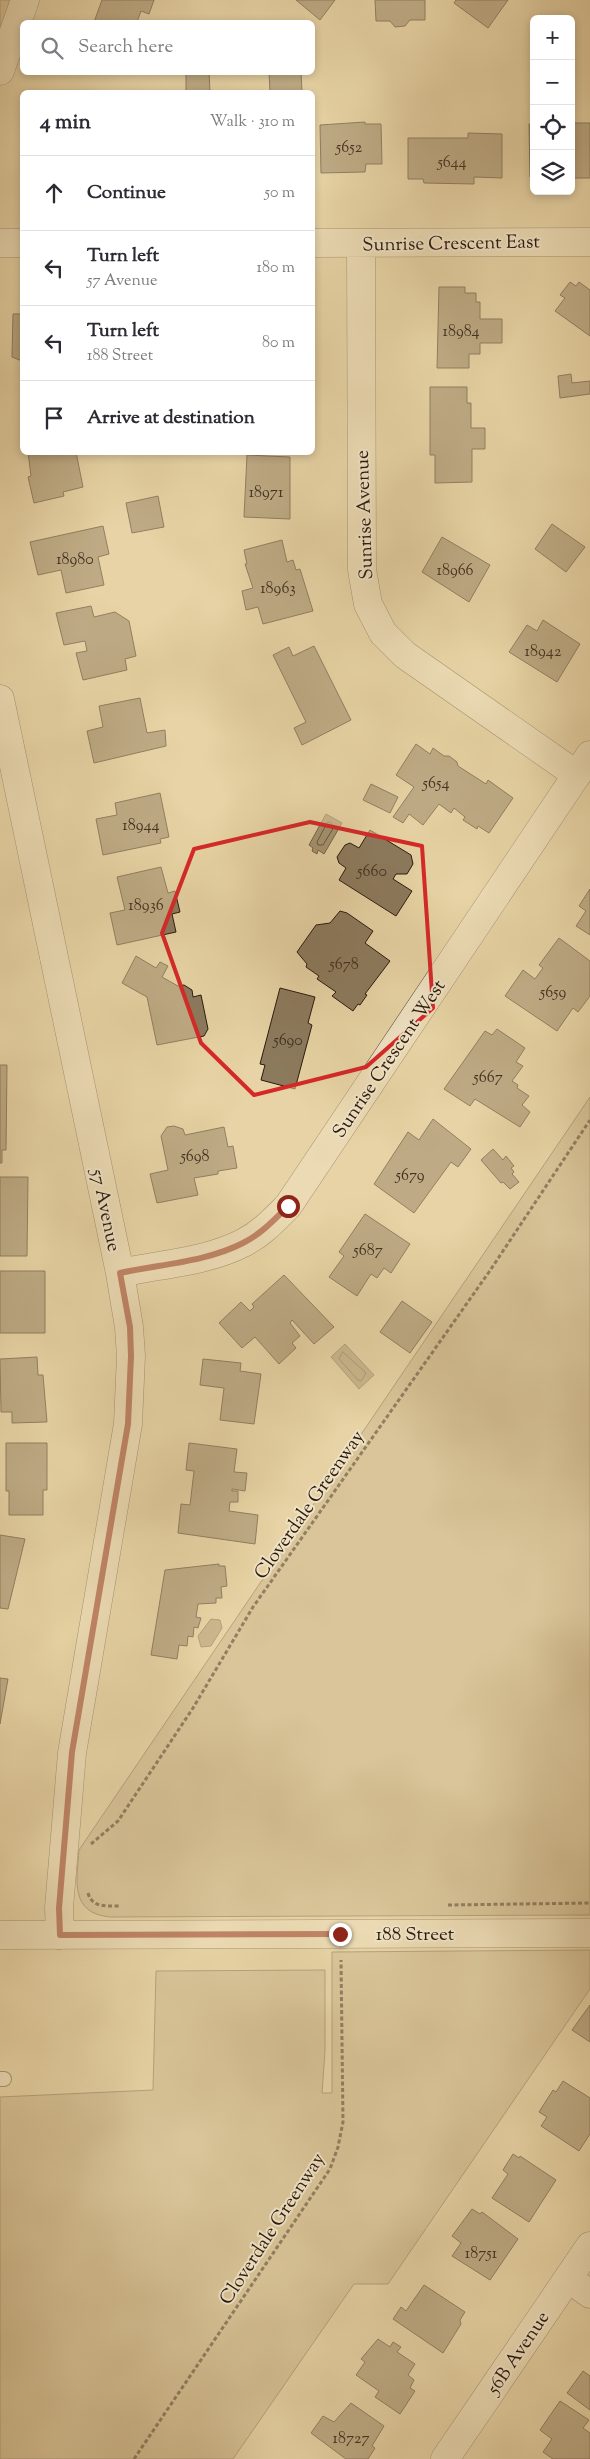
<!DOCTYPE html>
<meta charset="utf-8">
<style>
body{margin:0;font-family:"Sorts Mill Goudy",serif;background:#f2f2f3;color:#2b2b33}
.controls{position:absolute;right:15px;top:15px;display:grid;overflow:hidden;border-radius:8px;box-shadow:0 2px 8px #0003}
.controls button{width:45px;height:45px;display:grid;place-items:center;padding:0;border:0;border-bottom:1px solid #e1e1e2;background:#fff;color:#2b2b33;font:25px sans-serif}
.stop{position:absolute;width:15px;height:15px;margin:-11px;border:4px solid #8f2418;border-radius:50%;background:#fff}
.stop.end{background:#8f2418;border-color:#fff;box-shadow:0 1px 5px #0008}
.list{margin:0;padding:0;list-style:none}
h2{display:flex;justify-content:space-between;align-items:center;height:65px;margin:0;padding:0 20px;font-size:21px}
h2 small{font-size:16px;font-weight:400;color:#7c7c81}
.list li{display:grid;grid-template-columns:32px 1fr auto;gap:15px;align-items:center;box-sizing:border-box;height:75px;padding:0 20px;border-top:1px solid #e1e1e2}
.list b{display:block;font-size:19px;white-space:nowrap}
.list p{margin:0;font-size:16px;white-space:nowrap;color:#7c7c81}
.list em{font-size:16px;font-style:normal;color:#7c7c81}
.icon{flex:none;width:28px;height:28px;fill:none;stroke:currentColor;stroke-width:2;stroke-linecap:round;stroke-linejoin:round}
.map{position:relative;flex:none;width:590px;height:2459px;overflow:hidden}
.search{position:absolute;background:#fff;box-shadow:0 2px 8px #0003;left:20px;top:20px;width:295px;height:55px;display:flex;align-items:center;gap:12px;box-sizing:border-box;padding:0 18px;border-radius:8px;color:#7c7c81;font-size:19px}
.panel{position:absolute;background:#fff;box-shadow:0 2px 8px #0003;left:20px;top:90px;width:295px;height:365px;border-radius:8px}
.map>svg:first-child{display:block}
.green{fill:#c7b38b;stroke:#78664c}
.water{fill:#a69472;stroke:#74634a}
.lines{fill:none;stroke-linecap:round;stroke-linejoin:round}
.shore{stroke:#685640;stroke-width:1}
.building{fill:#8c7a5d;stroke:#29190e}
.service-casing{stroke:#584834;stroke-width:16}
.minor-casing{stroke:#584834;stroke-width:29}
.tertiary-casing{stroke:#584834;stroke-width:29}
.path{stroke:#29190e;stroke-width:3;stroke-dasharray:4 2.5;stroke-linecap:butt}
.service{stroke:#efe2c4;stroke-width:14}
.minor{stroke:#efe2c4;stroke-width:28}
.tertiary{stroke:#efe2c4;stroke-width:28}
.route{stroke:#8f2418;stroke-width:6}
.marked{fill:none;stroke:#d62828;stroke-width:4;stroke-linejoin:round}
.labels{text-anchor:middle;stroke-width:4;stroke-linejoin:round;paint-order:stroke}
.number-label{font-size:16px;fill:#423122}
.street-label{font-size:19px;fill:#29190e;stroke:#efe2c4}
</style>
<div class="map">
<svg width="590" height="2459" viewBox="0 0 590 2459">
<rect width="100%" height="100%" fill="#e7d3a5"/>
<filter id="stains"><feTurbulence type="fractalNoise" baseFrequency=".004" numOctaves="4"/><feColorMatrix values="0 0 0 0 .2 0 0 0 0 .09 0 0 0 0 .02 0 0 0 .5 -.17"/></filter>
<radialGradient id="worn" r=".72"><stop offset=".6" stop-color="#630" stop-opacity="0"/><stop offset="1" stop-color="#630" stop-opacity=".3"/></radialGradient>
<path class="green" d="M0,0H11L0,32Z
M590,1097V1915L110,1917C69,1913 77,1880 79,1850Z
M590,1950V1989L388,2284H354L233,2459H0V2097L153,2090L156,1971L325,1970V2051L322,2093H332V1952Z"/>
<path class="water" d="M326,814L342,823L324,854L318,850L317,854L312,851L313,848L309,845Z
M345,1344L374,1375L359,1389L331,1357Z
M211,1619L220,1620L222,1628L211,1646L201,1647L198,1636Z"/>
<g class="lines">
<path class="shore" d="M330,822L334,827L323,845H318L317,842L327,823Z
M343,1352L366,1373L361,1381L358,1380L339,1359Z"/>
</g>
<path class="building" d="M102,0H154L149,14L141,11L137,22H94Z
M296,0H335L320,20Z
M375,0H425V20H410L405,26L395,27L390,21H376Z
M456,0H508L488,28L454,3Z
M186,72H209L210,92H186Z
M269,72H301L302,92H270Z
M365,122V124H381L382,164H366L365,172L321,173L320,125Z
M571,123H590V178H571Z
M529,124H534V177H530Z
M468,133L502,134V178L474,177V184L424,183L423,179H408V138H468Z
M570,282L576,286L579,282L590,290V336L555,311L565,298L560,295Z
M439,287H465V293H476V302H480V319H502V343H480V354H469V368H437Z
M13,314H22V361L12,357Z
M571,374L572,383L590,381V394L560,398L558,376Z
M430,387H467V403H471V428H485V449H472V482L435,483V455H430Z
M28,452H76L83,487L63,492L64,496L34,503L28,477L31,476Z
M247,455L290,457V519L244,517Z
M158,496L164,527L132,533L126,503Z
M552,524L585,547L566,572L535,549Z
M103,526L109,554L98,557L104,585L66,593L61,570L38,575L30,542Z
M442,537L490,565L469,602L422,572Z
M282,540L287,562L293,560L296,570L300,569L313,611L263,624L258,607L246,610L242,591L253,588L245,564H247L244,550Z
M91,606L94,617L115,612L129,621L136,656L125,659L127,670L83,680L76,653L87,651L85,641L64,645L56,613Z
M543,620L580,644L557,682L509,652L527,625L537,631Z
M314,646L351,720L302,745L294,728L306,722L273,655L289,647L293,656Z
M140,698L147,733L165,730L166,746L94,763L87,731L103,727L99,706Z
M416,744L430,754L433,748L444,756H449L457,762L458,766L486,784L488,780L513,798L489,833L478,826L477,829L463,820L465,817L454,808L451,813L439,804L423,825L409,814L403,823L393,817L414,787L396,775Z
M371,784L398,797L390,813L363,800Z
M160,793L169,837L160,839L161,843L103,855L96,819L117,815L115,803Z
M370,830L411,855L413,864L407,874H396L393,879L412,891L396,916L339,880L346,868L339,863L337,857L345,845L350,843L359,848Z
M161,867L168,893L175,891L180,912L172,914L176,932L117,945L110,913L125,910L117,877Z
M590,889V935L576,926L586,911L579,906Z
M340,911L347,913L373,931L365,943L390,961L365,994L367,995L360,1005L358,1004L353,1011L332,996L336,992L317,979L319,976L306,967L307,964L297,952L316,925L330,923Z
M559,938L590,961V996L578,1012L573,1008L557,1031L505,996L523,970L535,979L543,968L539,965Z
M136,956L156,968L160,962L168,966L162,977L178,986L184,985L192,990L193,997L201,995L208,1029L204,1036L157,1045L147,997L122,983Z
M280,988L315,997L308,1023L312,1025L295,1089L261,1080L265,1065L260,1064Z
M497,1029L525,1048L516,1062L523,1066L512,1081L518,1085L517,1088L529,1096L522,1105L530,1112L520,1127L475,1099L470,1106L444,1089L485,1031L492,1035Z
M0,1065H7L6,1150H2V1163H0Z
M433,1119L471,1149L458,1167L451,1162L414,1213L374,1184L408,1132L419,1140Z
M174,1126L183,1129L185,1135L224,1127L228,1147L233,1146L237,1168L218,1171V1174L194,1178L198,1195L157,1203L150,1174L168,1170L161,1136L167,1127Z
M493,1149L503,1160L506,1156L514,1166L511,1168L514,1172L512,1174L519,1182L510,1189L503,1182L501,1183L481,1160Z
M0,1177H28L27,1256H0Z
M365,1214L410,1244L391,1273L384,1268L377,1278L371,1274L357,1296L329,1277L344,1256L339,1252Z
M0,1271H45V1333H0Z
M284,1275L334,1327L314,1344L292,1320L290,1323L300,1336L292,1343L296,1348L279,1364L255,1337L242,1348L219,1323L241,1302L250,1311L254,1307L252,1304Z
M402,1301L432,1322L410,1353L380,1332Z
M37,1357L38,1375H43L47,1422L12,1423V1412H1L0,1359Z
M203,1359L241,1363L240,1371L261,1374L254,1424L220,1420L224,1388L200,1385Z
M6,1443H47V1490H43V1515H9V1491H6Z
M189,1443L237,1449L234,1472L247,1473L245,1491L232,1489V1491H238V1502H230L229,1511L258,1515L255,1544L178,1533L181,1504L190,1505L194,1471L186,1470Z
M0,1535L25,1539L8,1609L0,1608Z
M219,1564V1566H225L227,1586L221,1587L222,1598H216V1603L198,1604L196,1617L201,1618L198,1628L194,1627L193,1637L188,1636L187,1646L179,1645L177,1659L151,1655L165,1570Z
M0,1678L8,1679L0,1724Z
M590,2005V2042L572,2030Z
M563,2081L590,2098V2134L579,2151L541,2126L547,2117L539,2112L553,2090L556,2092Z
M513,2154L519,2158L520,2156L556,2180L529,2222L492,2198L508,2174L503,2170Z
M472,2209L480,2214L482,2212L518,2239L490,2280L452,2256L461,2243L452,2236Z
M424,2285L465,2312L460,2320L461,2324L443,2353L393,2319L401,2307L406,2311Z
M378,2339L390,2347L393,2342L401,2347L397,2352L415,2364L408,2375L414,2380L410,2388L415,2391L400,2414L375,2397L379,2391L356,2375L365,2362L361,2359Z
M583,2371L590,2376V2410L567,2393Z
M560,2401L589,2420L583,2428L590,2433V2459H553L543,2452L552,2439L540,2430Z
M351,2403L384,2426L372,2446L375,2448L368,2459H346L311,2433L323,2416L334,2422Z"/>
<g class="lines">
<defs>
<path id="service" d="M0,2079H4"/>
<path id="minor" d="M0,71L25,0
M0,243H22
M312,243L590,242
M361,243L362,570L368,604L383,633L405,655L577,775
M0,699L120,1273L129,1327L131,1356L128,1424L72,1753L59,1908L60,1935
M120,1273C161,1264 206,1262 243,1243C261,1234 274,1220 288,1206L590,755
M568,2278L590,2294
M445,2459L590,2246"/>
<path id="tertiary" d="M0,1935L590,1933"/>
</defs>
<use href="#service" class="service-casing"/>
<use href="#minor" class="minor-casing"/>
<use href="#tertiary" class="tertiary-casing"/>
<path class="path" d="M91,1844L118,1821L193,1708L253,1607L489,1272L590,1120
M88,1893C92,1908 107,1906 120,1906
M448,1905L590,1903
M134,2459L330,2169L338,2147L343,2122L341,1960"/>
<use href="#service" class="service"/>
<use href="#minor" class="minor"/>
<use href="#tertiary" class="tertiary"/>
</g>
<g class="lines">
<path class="route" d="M288,1206C274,1220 261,1234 243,1243C206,1262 161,1264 120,1273L130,1327L131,1356L128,1424L72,1752L59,1908L60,1935L340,1934"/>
</g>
<path d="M0 0H590V2459H0ZM310,822L422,846L433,1008L366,1067L254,1095L201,1043L162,933L194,849Z" fill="#e7d3a5" fill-opacity=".55" fill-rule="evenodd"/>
<path class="marked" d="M310,822L422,846L433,1008L366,1067L254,1095L201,1043L162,933L194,849Z"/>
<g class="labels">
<g class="number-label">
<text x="349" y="152">5652</text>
<text x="452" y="167">5644</text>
<text x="461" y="336">18984</text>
<text x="266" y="497">18971</text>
<text x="75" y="564">18980</text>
<text x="455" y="575">18966</text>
<text x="278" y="593">18963</text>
<text x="543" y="656">18942</text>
<text x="436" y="788">5654</text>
<text x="141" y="830">18944</text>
<text x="372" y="876">5660</text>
<text x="146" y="910">18936</text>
<text x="344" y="969">5678</text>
<text x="553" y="997">5659</text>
<text x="288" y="1045">5690</text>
<text x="488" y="1082">5667</text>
<text x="195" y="1161">5698</text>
<text x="410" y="1180">5679</text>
<text x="368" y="1255">5687</text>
<text x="481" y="2258">18751</text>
<text x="351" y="2443">18727</text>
</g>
<g class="street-label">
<text transform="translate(451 242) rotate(-1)" y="7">Sunrise Crescent East</text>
<text transform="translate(363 515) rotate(-92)" y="7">Sunrise Avenue</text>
<text transform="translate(388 1058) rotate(-56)" y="7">Sunrise Crescent West</text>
<text transform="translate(107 1210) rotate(78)" y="7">57 Avenue</text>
<text transform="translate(308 1504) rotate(-55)" y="7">Cloverdale Greenway</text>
<text x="415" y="1940">188 Street</text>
<text transform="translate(271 2228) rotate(-57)" y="7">Cloverdale Greenway</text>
<text transform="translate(517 2352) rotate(-56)" y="7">56B Avenue</text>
</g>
</g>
<rect width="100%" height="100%" filter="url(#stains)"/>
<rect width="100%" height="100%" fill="url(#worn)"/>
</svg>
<div class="controls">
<button>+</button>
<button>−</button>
<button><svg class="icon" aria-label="locate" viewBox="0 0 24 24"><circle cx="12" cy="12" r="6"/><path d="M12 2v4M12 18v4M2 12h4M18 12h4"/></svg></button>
<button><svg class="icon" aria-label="layers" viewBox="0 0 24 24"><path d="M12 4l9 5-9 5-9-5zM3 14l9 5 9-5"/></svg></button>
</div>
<div class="stop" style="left:288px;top:1206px"></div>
<div class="stop end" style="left:340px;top:1934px"></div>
<div class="search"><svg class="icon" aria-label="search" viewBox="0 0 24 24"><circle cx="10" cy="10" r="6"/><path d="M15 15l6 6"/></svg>Search here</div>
<section class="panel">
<h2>4 min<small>Walk · 310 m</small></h2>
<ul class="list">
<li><svg class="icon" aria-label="ahead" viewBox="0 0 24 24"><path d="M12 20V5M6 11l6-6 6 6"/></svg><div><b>Continue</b></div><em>50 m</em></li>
<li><svg class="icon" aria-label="left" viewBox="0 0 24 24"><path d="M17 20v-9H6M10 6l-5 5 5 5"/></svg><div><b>Turn left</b><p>57 Avenue</p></div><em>180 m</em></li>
<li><svg class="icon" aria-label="left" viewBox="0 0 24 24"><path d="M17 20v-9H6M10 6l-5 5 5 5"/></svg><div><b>Turn left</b><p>188 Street</p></div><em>80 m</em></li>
<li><svg class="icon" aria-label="arrive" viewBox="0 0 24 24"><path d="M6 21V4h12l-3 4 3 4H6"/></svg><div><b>Arrive at destination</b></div></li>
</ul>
</section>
</div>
